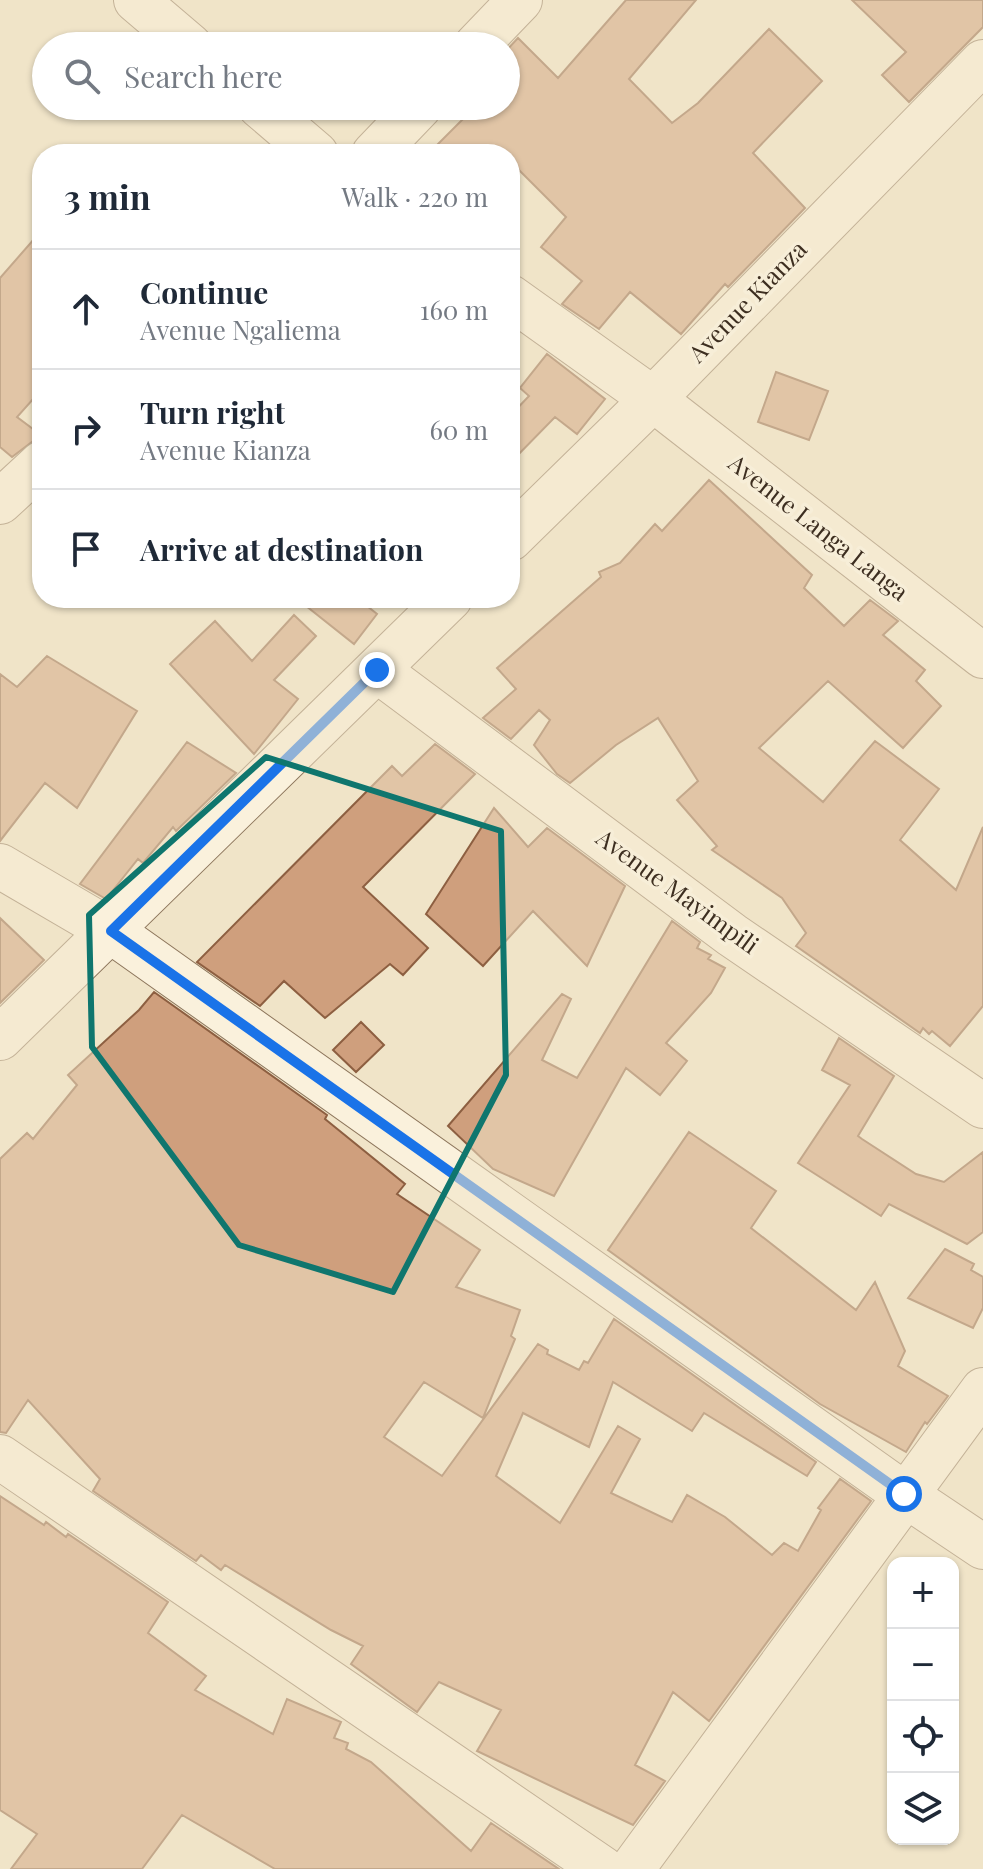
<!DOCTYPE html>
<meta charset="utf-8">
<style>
body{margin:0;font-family:"Playfair Display",serif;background:#f2f2f3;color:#1f2937}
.controls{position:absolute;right:24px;bottom:24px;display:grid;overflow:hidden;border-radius:16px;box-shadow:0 2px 6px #0004}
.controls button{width:72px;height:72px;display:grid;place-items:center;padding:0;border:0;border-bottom:2px solid #e0e1e3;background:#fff;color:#1f2937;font:40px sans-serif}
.stop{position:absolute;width:24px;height:24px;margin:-18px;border:6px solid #1a73e8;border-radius:50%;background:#fff}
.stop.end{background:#1a73e8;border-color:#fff;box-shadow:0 2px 8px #0008}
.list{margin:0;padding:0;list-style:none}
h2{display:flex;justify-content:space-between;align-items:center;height:104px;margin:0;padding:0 32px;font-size:34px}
h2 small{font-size:26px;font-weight:400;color:#747a83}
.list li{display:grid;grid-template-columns:52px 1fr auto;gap:24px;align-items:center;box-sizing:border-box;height:120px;padding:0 32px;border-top:2px solid #e0e1e3}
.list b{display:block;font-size:30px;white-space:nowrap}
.list p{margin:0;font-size:26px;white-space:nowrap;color:#747a83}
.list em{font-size:26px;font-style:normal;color:#747a83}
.icon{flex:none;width:44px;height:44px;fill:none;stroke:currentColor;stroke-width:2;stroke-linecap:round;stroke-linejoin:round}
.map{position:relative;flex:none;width:983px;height:1869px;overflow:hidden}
.search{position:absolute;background:#fff;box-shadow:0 2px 6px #0004;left:32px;top:32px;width:488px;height:88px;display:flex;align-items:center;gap:20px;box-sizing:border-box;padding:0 28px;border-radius:44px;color:#747a83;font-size:30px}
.panel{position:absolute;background:#fff;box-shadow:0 2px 6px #0004;left:32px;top:144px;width:488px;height:464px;border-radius:32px}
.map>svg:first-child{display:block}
.building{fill:#cf9f7d;stroke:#8d5f41;stroke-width:2}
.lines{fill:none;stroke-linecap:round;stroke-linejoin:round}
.minor-casing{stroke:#8d765c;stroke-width:46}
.minor{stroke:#faf1dc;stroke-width:44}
.route{stroke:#1a73e8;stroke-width:10}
.marked{fill:none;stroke:#0f766e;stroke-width:6;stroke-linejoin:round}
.labels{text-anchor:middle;stroke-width:7;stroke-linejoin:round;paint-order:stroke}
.street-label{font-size:24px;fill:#3d2e20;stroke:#f7eed8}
</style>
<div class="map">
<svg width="983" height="1869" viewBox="0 0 983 1869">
<rect width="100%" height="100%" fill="#f0e4c8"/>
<path class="building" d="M626,0H696L629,79L672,123L698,103L769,29L822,81L753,153L805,208L728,287L725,284L681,334L630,292L599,329L562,304L582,281L541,247L566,217L510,161V154H428L476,106H506V51L518,38L558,78Z
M852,0H983V27L909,102L882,75L906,52Z
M42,230V389L17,417L41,435L12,457L0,447V278Z
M547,354L605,399L577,434L555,417L510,463V416L529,396L520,388Z
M776,372L828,391L809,440L758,422Z
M709,480L812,575L804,588L844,626L870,600L898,621L883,635L925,670L916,681L941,706L903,748L828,681L759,748L823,802L875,741L939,789L900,840L956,890L983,827V1006L950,1046L932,1031L929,1034L923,1028L920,1033L796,946L806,933L782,898L712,850L717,846L677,800L698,781L658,718L616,745L570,783L557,774L534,745L550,720L539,710L511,739L483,718L516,689L497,668L601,577L599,572L620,563L655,524L662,531Z
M296,598H357L377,614L354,644Z
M294,615L316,636L274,680L298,699L254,754L170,664L215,621L252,661Z
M47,656L137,711L77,808L45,783L0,841V674L17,687Z
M187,742L236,773L176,831L173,827L143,863L138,859L106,899L80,884Z
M435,744L475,774L363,887L428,948L403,975L390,964L325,1018L284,981L260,1006L197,962L392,766L402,776Z
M494,808L528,847L547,828L625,886L587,966L533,911L483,966L426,914Z
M0,918L44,960L0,1003Z
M672,921L700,942L697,948L711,955L708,959L725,968L711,993L666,1043L687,1061L660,1095L626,1068L554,1196L493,1169L448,1126L562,994L571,999L542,1060L577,1078Z
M154,992L327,1115L325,1119L405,1184L397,1194L480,1250L456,1287L520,1310L511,1336L515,1339L483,1418L424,1382L384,1437L442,1476L538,1344L548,1350L547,1354L579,1370L584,1361L588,1363L614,1319L816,1462L807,1476L704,1413L692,1431L613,1382L589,1447L523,1413L496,1476L560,1523L618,1426L640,1439L611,1493L672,1522L687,1495L725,1517L772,1555L784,1543L798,1551L821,1510L818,1508L840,1479L871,1501L709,1721L673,1692L635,1765L665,1781L633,1825L477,1751L501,1710L439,1682L417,1712L351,1664L363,1646L331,1630L225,1565L221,1570L201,1555L196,1561L93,1491L100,1479L28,1400L6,1433L0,1432V1159L27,1133L33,1139L77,1085L68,1075L139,1010Z
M361,1022L384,1045L356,1072L333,1050Z
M839,1038L894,1076L858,1136L862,1139L916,1174L944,1182L983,1152V1232L967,1244L889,1204L881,1216L798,1163L850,1085L822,1070Z
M689,1132L776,1191L751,1228L856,1310L875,1282L905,1351L898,1366L948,1396L927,1424L925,1422L906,1452L820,1404L608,1250Z
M945,1249L974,1264L971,1270L983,1277V1308L973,1328L908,1298Z
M0,1496L44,1525L46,1522L66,1537L68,1534L168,1602L148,1633L206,1676L195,1690L273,1734L287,1699L341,1722L334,1738L348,1743L346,1749L371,1762L471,1851L491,1823L559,1869H275L182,1815L142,1869H11L37,1834L0,1810Z"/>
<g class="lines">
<defs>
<path id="minor" d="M136,0L190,46
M476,46L520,0
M260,106L316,154
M374,154L420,106
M510,297L653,399L983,656
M0,502L42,463
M510,539L653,399L983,62
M377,670L732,935L983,1106
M0,866L111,931L904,1494L983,1547
M0,1038L450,598
M0,1457L603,1869
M632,1869L983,1390"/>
</defs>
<use href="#minor" class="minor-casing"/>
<use href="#minor" class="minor"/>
</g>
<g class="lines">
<path class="route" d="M377,670L111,931L904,1494"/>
</g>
<path d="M0 0H983V1869H0ZM266,757L501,831L506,1075L393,1292L239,1245L92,1047L89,915Z" fill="#f0e4c8" fill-opacity=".55" fill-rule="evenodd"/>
<path class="marked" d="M266,757L501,831L506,1075L393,1292L239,1245L92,1047L89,915Z"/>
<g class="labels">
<g class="street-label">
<text transform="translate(748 302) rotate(-46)" y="8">Avenue Kianza</text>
<text transform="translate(818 528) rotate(38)" y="8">Avenue Langa Langa</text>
<text transform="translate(677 892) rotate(36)" y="8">Avenue Mayimpili</text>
</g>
</g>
</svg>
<div class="controls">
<button>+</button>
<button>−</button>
<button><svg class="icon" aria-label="locate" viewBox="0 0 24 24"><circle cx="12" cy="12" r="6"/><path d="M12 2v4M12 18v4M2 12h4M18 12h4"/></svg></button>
<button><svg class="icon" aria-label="layers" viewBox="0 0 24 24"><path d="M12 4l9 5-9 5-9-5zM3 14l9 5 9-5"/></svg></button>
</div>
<div class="stop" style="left:904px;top:1494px"></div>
<div class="stop end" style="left:377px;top:670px"></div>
<div class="search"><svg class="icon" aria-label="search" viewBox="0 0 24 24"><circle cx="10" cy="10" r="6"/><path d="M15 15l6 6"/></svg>Search here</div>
<section class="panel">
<h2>3 min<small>Walk · 220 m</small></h2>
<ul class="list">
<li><svg class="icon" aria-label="ahead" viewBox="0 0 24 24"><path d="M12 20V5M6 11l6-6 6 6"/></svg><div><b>Continue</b><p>Avenue Ngaliema</p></div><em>160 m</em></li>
<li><svg class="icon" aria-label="right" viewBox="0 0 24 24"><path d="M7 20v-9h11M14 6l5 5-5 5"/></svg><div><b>Turn right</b><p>Avenue Kianza</p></div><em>60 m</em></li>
<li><svg class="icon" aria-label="arrive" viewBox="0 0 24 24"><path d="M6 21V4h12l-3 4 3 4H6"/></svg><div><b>Arrive at destination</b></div></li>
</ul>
</section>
</div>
